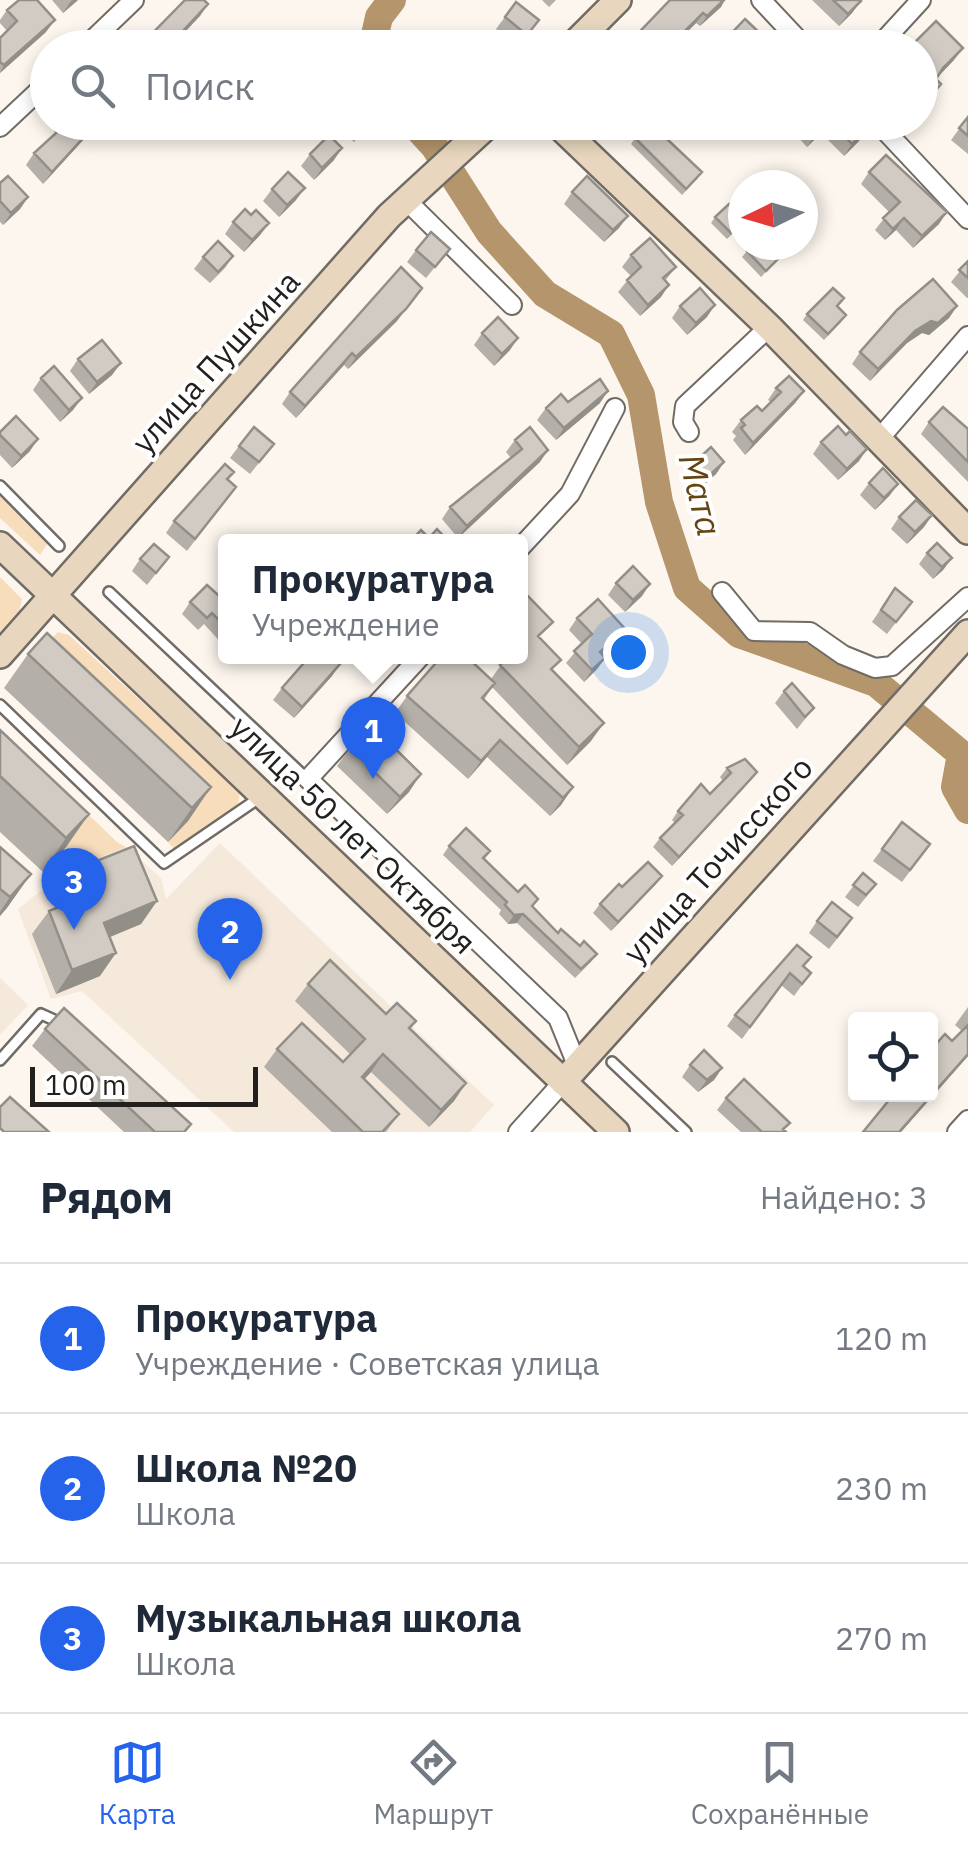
<!DOCTYPE html>
<html lang="ru">
<meta charset="utf-8">
<style>
body{margin:0;font-family:"IBM Plex Sans",sans-serif;background:#f2f2f3;color:#1f2937}
.controls{position:absolute;right:30px;bottom:30px;display:grid;overflow:hidden;border-radius:10px;box-shadow:0 5px 15px #0003}
.controls button{width:90px;height:90px;display:grid;place-items:center;padding:0;border:0;border-bottom:2px solid #e0e1e3;background:#fff;color:#1f2937;font:50px sans-serif}
.compass{position:absolute;left:728px;top:170px;width:90px;height:90px;border-radius:50%;background:#fff;box-shadow:0 5px 15px #0003;rotate:265deg}
.scale{position:absolute;left:30px;bottom:25px;width:228px;box-sizing:border-box;padding-left:10px;border:5px solid #221f1d;border-top:0;font-size:28px;line-height:35px;white-space:nowrap;color:#221f1d;-webkit-text-stroke:8px #fff;paint-order:stroke}
.you{position:absolute;left:628px;top:652px;width:35px;height:35px;margin:-25px;border:8px solid #fff;border-radius:50%;background:#1a73e8;box-shadow:0 0 0 15px #1a73e833}
.badge{display:grid;place-items:center;width:65px;height:65px;border-radius:50%;background:#2563eb;color:#fff;font-size:32px;font-weight:700}
.pin{position:absolute;translate:-50% -82px;filter:drop-shadow(0 2px 5px #0008)}
.pin::after{content:'';position:absolute;top:52px;width:35px;height:30px;background:inherit;clip-path:polygon(0 0,100% 0,50% 100%)}
.popup{position:absolute;left:218px;top:534px;width:310px;height:130px;box-sizing:border-box;display:grid;place-content:center;border-radius:10px;background:#fff;filter:drop-shadow(0 2px 8px #0005);font-size:32px;white-space:nowrap;color:#747a83}
.popup b{font-size:38px;color:#1f2937}
.popup::after{content:'';position:absolute;left:50%;top:100%;margin-left:-20px;border:20px solid transparent;border-top-color:#fff}
.list{margin:0;padding:0;list-style:none}
h2{display:flex;justify-content:space-between;align-items:center;height:130px;margin:0;padding:0 40px;font-size:42px}
h2 small{font-size:32px;font-weight:400;color:#747a83}
.list li{display:grid;grid-template-columns:65px 1fr auto;gap:30px;align-items:center;box-sizing:border-box;height:150px;padding:0 40px;border-top:2px solid #e0e1e3}
.list b{display:block;font-size:38px;white-space:nowrap}
.list p{margin:0;font-size:32px;white-space:nowrap;color:#747a83}
.list em{font-size:32px;font-style:normal;color:#747a83}
.icon{flex:none;width:55px;height:55px;fill:none;stroke:currentColor;stroke-width:2;stroke-linecap:round;stroke-linejoin:round}
.map{position:relative;flex:none;width:968px;height:1132px;overflow:hidden}
.search{position:absolute;background:#fff;box-shadow:0 5px 15px #0003;left:30px;right:30px;top:30px;height:110px;display:flex;align-items:center;gap:25px;box-sizing:border-box;padding:0 35px;border-radius:55px;color:#747a83;font-size:38px}
.sheet{height:580px;background:#fff}
nav{display:flex;justify-content:space-around;align-items:center;box-sizing:border-box;height:140px;border-top:2px solid #e0e1e3;background:#fff;font-size:28px;color:#747a83}
nav a{display:grid;justify-items:center;gap:5px}
nav .on{color:#2563eb}
.map>svg:first-child{display:block}
.built{fill:#f4e9db}
.green{fill:#f7ddbc}
.lines{fill:none;stroke-linecap:round;stroke-linejoin:round}
.river{stroke:#b4956c;stroke-width:28}
.lane-casing{stroke:#716b65;stroke-width:14}
.street-casing{stroke:#716b65;stroke-width:22}
.secondary-casing{stroke:#716b65;stroke-width:30}
.lane{stroke:#fff;stroke-width:9}
.street{stroke:#fff;stroke-width:18}
.secondary{stroke:#e8d7be;stroke-width:25}
.wall{fill:#b4afa8}
.shaded-wall{fill:#928e88}
.building{fill:#d1cbc3;stroke:#928e88;stroke-width:2.5}
.labels{text-anchor:middle;stroke-width:8;stroke-linejoin:round;paint-order:stroke}
.street-label{font-size:32px;fill:#221f1d;stroke:#fff}
.water-label{font-size:35px;font-style:italic;fill:#644411;stroke:#fff}
</style>
<div class="map">
<svg width="968" height="1132" viewBox="0 0 968 1132">
<rect width="100%" height="100%" fill="#fcf6ee"/>
<path class="built" d="M220,843L494,1105L470,1132H234L82,991L51,999L18,909L66,871L126,847L161,878L166,899Z
M0,978L28,1005L0,1035Z"/>
<path class="green" d="M0,495L47,544L40,555L0,518Z
M0,577L22,599L19,613L0,633Z
M58,632L69,635L240,792L238,806L175,850L168,842L187,821L24,667Z
M0,730L117,842L126,847L66,871V847L0,786Z"/>
<g class="lines">
<path class="river" d="M372,48L379,17L392,0
M412,122L434,146L489,232L545,294L611,334L641,395L659,502L687,588L739,634L876,683L961,754L955,787L968,810"/>
<defs>
<path id="lane" d="M0,486L59,546
M109,592L307,779
M0,705L164,863L259,798
M0,1060L41,1014L63,1024
M612,1062L686,1132"/>
<path id="street" d="M761,0L806,48
M84,48L134,0
M877,48L921,0
M877,122L968,219
M0,127L48,82
M406,200L512,305
M689,432L683,422L685,406L769,327
M879,439L968,336
M520,548L570,494L615,408
M722,592L754,631L810,632L843,655L875,668L892,666L968,597
M421,656L308,779L558,1018L577,1065
M518,1132L563,1082
M957,1132L968,1120"/>
<path id="secondary" d="M570,48L618,0
M555,122L769,327L968,531
M0,545L616,1132
M0,655L389,216L491,122
M563,1082L968,633"/>
</defs>
<use href="#lane" class="lane-casing"/>
<use href="#street" class="street-casing"/>
<use href="#secondary" class="secondary-casing"/>
<use href="#lane" class="lane"/>
<use href="#street" class="street"/>
<use href="#secondary" class="secondary"/>
</g>
<path class="wall" d="M52,0H78L63,13Z
M542,0H556L549,7Z
M670,0H725L721,7L700,26L696,23L671,48H625Z
M812,0H860L852,13L839,26Z
M516,2L539,20L519,47L496,29Z
M7,10L46,32L0,73V38L7,31L0,23V20Z
M764,37L755,48H725L722,45L726,39Z
M920,48L954,60L937,77L936,79L941,84L933,96L920,109Z
M968,117V154L951,140Z
M61,122H90L94,126L85,138L43,184L26,165L34,153L56,133L54,132Z
M333,122H370L354,142Z
M593,122H608L600,130Z
M784,122H860L859,141L844,156L821,133L807,147Z
M635,138L698,178L682,195L631,144Z
M310,154L334,160L314,180L301,166Z
M869,172L939,224L913,248L896,230L885,240L875,230L889,212L861,184Z
M0,183L28,197L20,209L3,225L0,222Z
M272,189L296,200L279,217L263,201Z
M572,192L619,228L604,242L564,204Z
M251,215L269,223L260,235L244,252L225,234L233,222Z
M715,217L741,226L727,239L711,223Z
M450,249L426,278L407,262L416,250Z
M787,250L761,277L742,257L747,251Z
M631,255L676,267L665,281L661,297L640,316L618,292L631,276L622,267Z
M233,256L225,268L210,283L194,269L203,257Z
M968,261V298H967L951,282Z
M680,306L707,317L687,335L672,318Z
M957,306L949,318L929,335L922,333L907,343L870,381L852,364L860,352Z
M807,314L842,321L824,340L803,320Z
M397,321L348,369L344,365L296,418L282,404L290,392Z
M482,333L510,350L494,366L474,345Z
M78,359L112,375L89,394L70,371Z
M41,378L73,410L60,422L33,390Z
M776,388L804,391L795,403L745,455L733,440L736,436L732,432L741,420L762,411L771,402L768,400Z
M568,402L600,403L556,440L537,420L546,408Z
M929,422L968,429V482L921,434Z
M0,432L30,451L12,468L0,455Z
M846,435L859,461L838,480L813,454L821,442Z
M515,440L540,462L458,538L442,519L450,507L511,458L506,452Z
M274,444L250,474L230,458L239,446Z
M724,462L716,474L694,494L681,479L689,467Z
M234,472L228,480L236,487L187,551L166,533L174,521Z
M869,483L890,495L875,510L860,495Z
M932,515L924,527L907,544L891,529L899,517Z
M927,553L952,558L943,570L933,579L919,564Z
M169,557L147,585L132,571L140,559Z
M616,583L642,596L625,612L608,595Z
M895,588L912,602L887,634L872,622Z
M190,602H226V648L204,624L198,630L182,614Z
M577,618L626,630L617,642L603,655L605,658L597,669L584,682L566,663L582,644L569,630Z
M541,639L553,671L591,741L567,765L492,687L484,700L573,787L561,805L550,816L487,757L468,779L395,713L407,696L491,679L501,665L493,656H520Z
M28,654L211,787L188,821L168,842L4,688Z
M332,676L294,718L273,700L282,688Z
M784,691L814,708L797,729L775,703Z
M0,730L89,814L66,847L43,872L0,832Z
M350,748L409,792L387,814L337,766Z
M727,768L750,781L672,866L653,847L660,838L675,823L672,820L678,811L710,794L723,781L720,777Z
M902,822L930,844L902,882L873,861Z
M449,846L490,851L484,860L558,933L597,954L591,962L575,978L517,923L508,924L499,914L501,910L443,855Z
M0,847L31,874L0,916Z
M89,864L157,901L141,924L110,937L100,976L56,994L32,934L49,911L78,899L73,887Z
M863,873L867,896L858,907L845,897Z
M662,876L655,885L611,931L593,913L600,904L622,887Z
M817,921L844,930L829,949L809,933Z
M811,957L804,967L811,973L794,996L781,985L742,1039L727,1026L735,1015Z
M308,984L386,1014L416,1021L410,1030L466,1083L454,1101L429,1127L371,1072L364,1080L399,1114L386,1132H332L264,1067L277,1049L343,1062L350,1054L295,1001Z
M968,1007V1056L901,1132L952,1041L962,1031L955,1025Z
M45,1029L191,1124L186,1132H124L32,1046Z
M690,1065L722,1068L714,1080L698,1092L682,1077Z
M726,1098L790,1123L784,1130L786,1132H741L717,1110Z"/>
<path class="shaded-wall" d="M73,0H78L63,13L71,1Z
M724,0L721,7L700,26L707,16Z
M861,1L852,13L839,26L848,14Z
M208,4L200,16L170,48H167Z
M703,13L696,23L671,48H668Z
M55,20L46,32L0,73L4,65Z
M963,48L954,60L935,80L943,68Z
M941,84L933,96L920,109L928,99Z
M829,122L821,133L807,147L815,135Z
M94,126L85,138L43,184L52,172Z
M867,129L859,141L844,156L852,144Z
M342,148L334,160L314,180L322,168Z
M305,188L296,200L279,217L287,205Z
M28,197L20,209L3,225L11,213Z
M947,212L939,224L913,248L922,236Z
M628,216L619,228L604,242L613,230Z
M904,218L896,230L885,240L893,229Z
M269,223L260,235L244,252L252,240Z
M669,285L661,297L640,316L648,305Z
M422,288L397,321L348,369L356,357Z
M715,305L707,317L687,335L696,323Z
M957,306L949,318L929,335L922,333L907,343L870,381L878,369L915,331Z
M518,338L510,350L494,366L502,354Z
M352,353L344,365L296,418L305,406Z
M121,363L112,375L89,394L97,382Z
M608,391L600,403L556,440L564,428Z
M804,391L795,403L745,455L753,443Z
M82,398L73,410L60,422L69,410Z
M38,439L30,451L12,468L21,456Z
M867,449L859,461L838,480L847,469Z
M548,450L540,462L458,538L467,526Z
M724,462L716,474L694,494L702,482Z
M898,484L890,495L875,510L884,498Z
M932,515L924,527L907,544L915,532Z
M952,558L943,570L933,579L942,567Z
M650,584L642,596L625,612L633,600Z
M626,630L617,642L592,664L600,652Z
M605,658L597,669L584,682L592,670Z
M340,664L332,676L294,718L302,707Z
M604,723L591,741L567,765L579,747Z
M500,740L487,757L468,779L481,761Z
M757,772L750,781L672,866L679,857Z
M421,774L409,792L387,814L400,797Z
M211,787L188,821L168,842L192,808Z
M573,787L561,805L550,816L563,798Z
M89,814L66,847L43,872L66,838Z
M31,874L7,908L0,916V912L10,897Z
M662,876L655,885L611,931L618,922Z
M157,901L141,924L88,946L104,923Z
M523,914L517,923L508,924L514,915Z
M116,953L100,976L56,994L72,970Z
M383,1054L371,1072L349,1095L362,1077Z
M968,1054V1056L901,1132H899Z
M722,1068L714,1080L698,1092L707,1080Z
M466,1083L454,1101L429,1127L441,1110Z"/>
<path class="building" d="M19,0H37L55,20L4,65L0,62V38L17,21L7,10Z
M185,0H204L208,4L167,48H138Z
M670,0H724L707,16L703,13L668,48H629L627,45Z
M833,0H860L861,1L848,14Z
M516,2L539,20L527,35L505,17Z
M745,19L764,37L753,48H735L726,39Z
M936,21L963,48L943,68L936,79L941,84L928,99L920,92V48H909Z
M482,34L496,48H470Z
M968,117V136L959,128Z
M65,122H90L94,126L52,172L34,153L66,124Z
M354,122H369L362,130Z
M803,122H829L815,135Z
M831,122H860L867,129L852,144Z
M650,123L702,172L686,189L635,138Z
M329,135L342,148L322,168L310,154Z
M886,155L947,212L922,236L904,218L893,229L883,218L900,202L869,172Z
M288,172L305,188L287,205L272,189Z
M8,176L28,197L11,213L0,201V183Z
M587,176L628,216L613,230L572,192Z
M729,204L743,218V221L731,233L715,217Z
M245,209L251,215L256,210L269,223L252,240L233,222Z
M431,232L450,249L435,267L416,250Z
M650,238L676,267L663,278L669,285L648,305L627,280L641,267L631,255Z
M218,241L233,256L218,272L203,257Z
M753,245H781L787,250L766,271L747,251Z
M968,261V278L959,270Z
M401,267L422,288L406,309L356,357L352,353L305,406L290,392Z
M933,279L957,306L938,323L931,321L915,331L878,369L860,352L897,310Z
M700,288L715,305L696,323L680,306Z
M833,288L844,298L837,306L846,315L828,334L807,314Z
M498,317L518,338L502,354L482,333Z
M102,340L121,363L97,382L78,359Z
M54,366L82,398L69,410L41,378Z
M789,376L804,391L753,443L741,428L745,425L741,420L757,406L762,411L781,392L776,388Z
M600,379L608,391L564,428L546,408L561,394L568,402Z
M943,407L968,429V462L929,422Z
M16,416L38,439L21,456L0,435V432Z
M838,426L846,435L850,431L867,449L847,469L821,442Z
M254,427L274,444L259,462L239,446Z
M530,427L548,450L467,526L450,507L522,449L515,440Z
M711,447L724,462L702,482L689,467Z
M225,464L234,472L227,479L236,487L195,539L174,521Z
M883,468L898,484L884,498L869,483Z
M916,500L932,515L915,532L899,517Z
M437,529L449,542H410L421,530L429,538Z
M937,543L952,558L942,567L927,553Z
M154,544L169,557L156,573L140,559Z
M633,566L650,584L633,600L616,583Z
M207,585L226,602V627L212,613L207,618L190,602Z
M895,588L912,602L896,622L881,610Z
M526,594L553,622L538,636L561,660L551,669L604,723L579,747L500,665L509,656H520V599Z
M598,599L626,630L600,652L605,658L592,670L574,651L592,634L577,618Z
M47,633L211,787L192,808L28,654Z
M310,656H331L340,664L302,707L282,688Z
M442,656H466L495,683L482,698L573,787L563,798L500,740L481,761L407,696Z
M792,683L814,708L805,717L784,691Z
M371,725L421,774L400,797L350,748Z
M0,730L89,814L66,838L0,776Z
M745,759L757,772L679,857L660,838L683,815L678,811L701,784L710,794L731,773L727,768Z
M902,822L930,844L910,870L882,849Z
M466,828L490,851L483,858L518,892L525,885L538,899L532,906L558,933L561,929L580,946L584,941L597,954L581,969L523,914L514,915L505,905L507,902L449,846Z
M134,846L157,901L104,923L116,953L72,970L49,911L100,890L89,864Z
M0,847L31,874L10,897L0,889Z
M648,862L662,876L618,922L600,904L619,884L622,887Z
M863,873L876,884L866,895L853,885Z
M832,902L852,918L837,937L817,921Z
M797,945L811,957L803,966L811,973L802,984L790,973L750,1027L735,1015Z
M330,960L386,1014L397,1003L416,1021L409,1028L466,1083L441,1110L383,1054L362,1077L399,1114L382,1132H363L277,1049L302,1023L343,1062L365,1039L308,984Z
M64,1008L191,1124L184,1132H155L45,1029Z
M968,1025V1054L899,1132H863L894,1094H930V1051L945,1034L952,1041Z
M704,1050L722,1068L707,1080L690,1065Z
M744,1079L790,1123L783,1129L786,1132H762L726,1098Z
M10,1097L49,1132H4L0,1128V1107Z"/>
<g class="labels">
<g class="street-label">
<text transform="translate(216 362) rotate(-48)" y="11">улица Пушкина</text>
<text transform="translate(353 835) rotate(44)" y="11">улица 50 лет Октября</text>
<text transform="translate(718 860) rotate(-48)" y="11">улица Точисского</text>
</g>
<g class="water-label">
<text transform="translate(700 495) rotate(76)" y="12">Мата</text>
</g>
</g>
</svg>
<div class="controls">
<button><svg class="icon" aria-label="locate" viewBox="0 0 24 24"><circle cx="12" cy="12" r="6"/><path d="M12 2v4M12 18v4M2 12h4M18 12h4"/></svg></button>
</div>
<svg class="compass" viewBox="-18 -18 36 36"><path d="M0-13l5 13h-10z" fill="#e53935"/><path d="M0 13l5-13h-10z" fill="#747a83"/></svg>
<div class="scale">100 m</div>
<div class="you"></div>
<div class="pin badge" style="left:373px;top:779px">1</div>
<div class="popup"><b>Прокуратура</b>Учреждение</div>
<div class="pin badge" style="left:230px;top:980px">2</div>
<div class="pin badge" style="left:74px;top:930px">3</div>
<div class="search"><svg class="icon" aria-label="search" viewBox="0 0 24 24"><circle cx="10" cy="10" r="6"/><path d="M15 15l6 6"/></svg>Поиск</div>
</div>
<section class="sheet">
<h2>Рядом<small>Найдено: 3</small></h2>
<ul class="list">
<li><span class="badge">1</span><div><b>Прокуратура</b><p>Учреждение · Советская улица</p></div><em>120 m</em></li>
<li><span class="badge">2</span><div><b>Школа №20</b><p>Школа</p></div><em>230 m</em></li>
<li><span class="badge">3</span><div><b>Музыкальная школа</b><p>Школа</p></div><em>270 m</em></li>
</ul>
</section>
<nav>
<a class="on"><svg class="icon" aria-label="map" viewBox="0 0 24 24"><path d="M3 6l6-2 6 2 6-2v14l-6 2-6-2-6 2zM9 4v14M15 6v14"/></svg>Карта</a>
<a><svg class="icon" aria-label="directions" viewBox="0 0 24 24"><path d="M12 3l9 9-9 9-9-9zM9 14v-3h6M13 9l2 2-2 2"/></svg>Маршрут</a>
<a><svg class="icon" aria-label="saved" viewBox="0 0 24 24"><path d="M7 4h10v16l-5-4-5 4z"/></svg>Сохранённые</a>
</nav>
